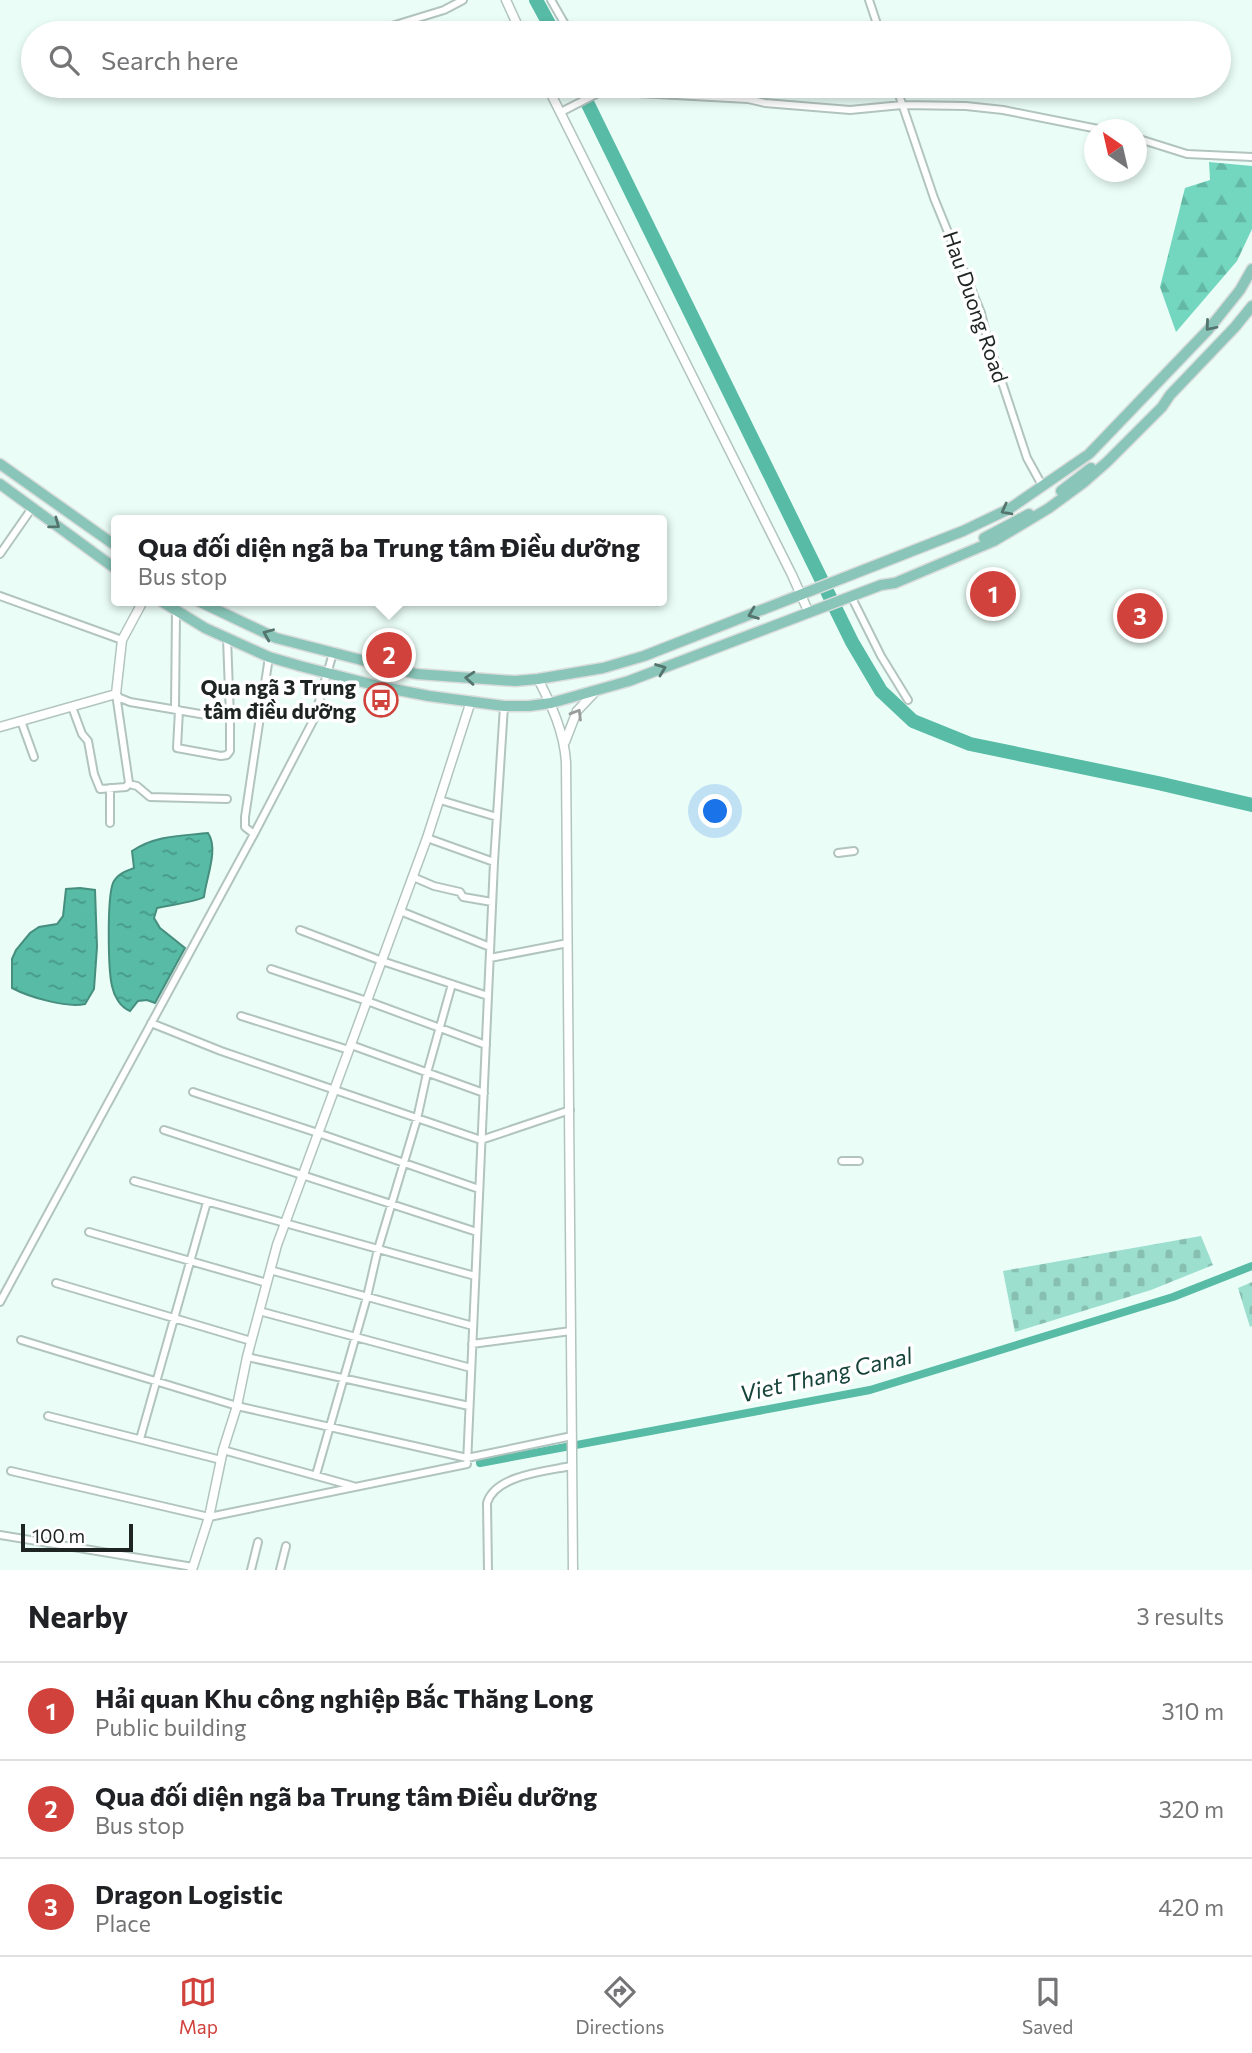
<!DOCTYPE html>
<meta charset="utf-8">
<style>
body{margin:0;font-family:Commissioner,sans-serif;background:#f6f6f6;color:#202124}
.compass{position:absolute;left:1084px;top:119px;width:63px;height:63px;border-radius:50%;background:#fff;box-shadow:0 4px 10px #0003;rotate:326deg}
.scale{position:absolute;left:21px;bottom:18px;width:112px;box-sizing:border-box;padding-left:7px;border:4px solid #1d2422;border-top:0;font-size:19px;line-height:24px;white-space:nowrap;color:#1d2422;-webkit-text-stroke:5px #fff;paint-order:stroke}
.you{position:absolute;left:716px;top:812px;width:24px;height:24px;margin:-18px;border:5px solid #fff;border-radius:50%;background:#1a73e8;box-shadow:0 0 0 10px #1a73e833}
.badge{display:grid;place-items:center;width:46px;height:46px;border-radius:50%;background:#d0423b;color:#fff;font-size:23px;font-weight:700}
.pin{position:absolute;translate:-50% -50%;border:4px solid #fff;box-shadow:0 2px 7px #0006}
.popup{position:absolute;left:111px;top:515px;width:556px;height:91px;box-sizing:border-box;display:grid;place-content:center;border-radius:7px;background:#fff;filter:drop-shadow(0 2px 5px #0005);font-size:23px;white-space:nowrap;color:#757577}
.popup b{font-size:26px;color:#202124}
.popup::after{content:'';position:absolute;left:50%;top:100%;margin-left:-14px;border:14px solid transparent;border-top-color:#fff}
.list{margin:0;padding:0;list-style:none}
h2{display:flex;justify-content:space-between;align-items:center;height:91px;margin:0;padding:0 28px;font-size:30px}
h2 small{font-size:23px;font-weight:400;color:#757577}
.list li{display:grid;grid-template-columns:46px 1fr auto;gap:21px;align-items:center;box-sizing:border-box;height:98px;padding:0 28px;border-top:2px solid #e0e0e0}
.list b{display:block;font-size:26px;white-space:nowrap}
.list p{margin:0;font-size:23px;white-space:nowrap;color:#757577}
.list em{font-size:23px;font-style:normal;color:#757577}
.icon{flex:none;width:38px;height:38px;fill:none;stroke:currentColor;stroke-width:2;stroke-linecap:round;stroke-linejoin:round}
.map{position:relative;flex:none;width:1252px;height:1570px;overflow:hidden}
.search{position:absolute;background:#fff;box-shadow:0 4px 10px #0003;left:21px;right:21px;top:21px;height:77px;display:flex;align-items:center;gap:18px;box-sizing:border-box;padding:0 24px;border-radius:38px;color:#757577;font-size:26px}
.sheet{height:385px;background:#fff}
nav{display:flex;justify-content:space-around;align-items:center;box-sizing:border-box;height:98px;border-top:2px solid #e0e0e0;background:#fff;font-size:19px;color:#757577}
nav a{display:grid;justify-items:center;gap:4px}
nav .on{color:#d0423b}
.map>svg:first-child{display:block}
.forest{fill:url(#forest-firs)}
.cemetery{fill:url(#cemetery-stones)}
.water{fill:url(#water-ripples);stroke:#468e7e;stroke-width:2}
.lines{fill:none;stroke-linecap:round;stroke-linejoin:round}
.canal{stroke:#57bba5;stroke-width:8}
.river{stroke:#57bba5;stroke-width:14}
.minor-casing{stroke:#b2c4bf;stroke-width:10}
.tertiary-casing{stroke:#b2c4bf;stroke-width:11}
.primary-casing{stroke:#dbdcdc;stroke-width:13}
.minor{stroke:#fff;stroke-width:6}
.tertiary{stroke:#fff;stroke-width:8}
.primary{stroke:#89c6b9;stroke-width:10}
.oneway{stroke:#53756e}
.oneway2{stroke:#999c9c}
.labels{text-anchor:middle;stroke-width:7;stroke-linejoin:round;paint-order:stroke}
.street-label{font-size:21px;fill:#1d2422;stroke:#fff}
.poi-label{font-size:21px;font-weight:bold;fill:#1d2422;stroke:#fff;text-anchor:end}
.water-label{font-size:23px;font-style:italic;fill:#17443a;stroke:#fff}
</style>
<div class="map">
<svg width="1252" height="1570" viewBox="0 0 1252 1570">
<defs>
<pattern id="forest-firs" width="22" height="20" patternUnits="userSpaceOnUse" patternTransform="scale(1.75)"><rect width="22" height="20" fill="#73d6bf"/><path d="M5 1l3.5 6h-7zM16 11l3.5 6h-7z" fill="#63b8a4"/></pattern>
<pattern id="cemetery-stones" width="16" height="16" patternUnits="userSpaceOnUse" patternTransform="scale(1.75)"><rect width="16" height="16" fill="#9ddfcf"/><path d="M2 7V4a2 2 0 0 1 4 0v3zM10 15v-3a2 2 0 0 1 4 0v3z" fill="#87bfb1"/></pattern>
<pattern id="water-ripples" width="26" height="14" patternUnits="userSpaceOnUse" patternTransform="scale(1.75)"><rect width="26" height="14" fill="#57bba5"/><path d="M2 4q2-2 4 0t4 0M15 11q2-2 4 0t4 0" fill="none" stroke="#479886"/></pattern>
</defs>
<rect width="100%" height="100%" fill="#eafdf7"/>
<path class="forest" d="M1209,162L1252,166V229L1237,261L1176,332L1160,287L1185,188L1210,180Z"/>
<path class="cemetery" d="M1201,1236L1213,1265L1151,1290L1015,1332L1003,1271Z
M1252,1282V1326L1250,1327L1238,1288Z"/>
<path class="water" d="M208,833C219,849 206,878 204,897C196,902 169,905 157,908L154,918L160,928L185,948L155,1003L147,1000L138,1001L130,1011C120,1007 114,996 112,986C108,969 107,898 113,883C117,874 126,871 134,868L132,851C156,835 181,836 208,833Z
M80,888L95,890L97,947L94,989L85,1004C66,1008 29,997 12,988V959L16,950L30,933L39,927L57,924L63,916L66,889Z"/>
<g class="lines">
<path class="canal" d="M480,1463L870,1390L1173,1297L1252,1266"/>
<path class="river" d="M536,0L554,33
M579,86L852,642L881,691L913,721L970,744L1158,783L1252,805"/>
<defs>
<path id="minor" d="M551,0L570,33
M869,0L880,33
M369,33L444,10L463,0
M896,86L934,198L981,313L986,334L1027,458L1043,487
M561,112L602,91L748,99L765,103L850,110L902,105L966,106L1003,110L1103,130
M1136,138L1187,154L1252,157
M0,554L32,508
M0,596L122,640
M851,596L881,656L908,700
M116,694L120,698L130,702L206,715L230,717L227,638
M72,707L82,734L88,741L94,774L100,789L126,787L129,783L116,694
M175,709L176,611
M179,710L177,748L221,756L227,755L230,751V717
M21,721L34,757
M129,784L137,786L150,797L227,799
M440,800L497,817
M110,823V788
M254,834L245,827V817L269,657
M427,838L494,862
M838,853L854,851
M413,877L434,886L460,892L463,897L492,902
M400,911L490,947
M300,930L382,961L488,996
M490,958L568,943
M271,969L367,1001L486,1045
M241,1016L349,1050
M151,1023L221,1051L481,1140L570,1110
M351,1045L484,1093
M193,1092L318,1133L479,1189
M164,1130L477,1232
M842,1161H859
M134,1181L475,1276
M89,1232L267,1283
M270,1270L473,1326
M56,1283L251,1341
M0,1302L254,834L314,719L333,653
M259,1311L471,1368
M21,1340L237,1406L467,1458L572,1436
M472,1344L571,1331
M247,1357L469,1406
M48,1416L221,1460
M140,1439L207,1202
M223,1450L353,1486
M11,1471L209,1517L467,1464L494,862L504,706
M316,1475L367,1297L378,1249L417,1119L427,1073L452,984
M0,1535L193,1567
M251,1570L258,1542
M280,1570L286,1546
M488,1570L487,1503C495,1475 547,1471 571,1466"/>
<path id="tertiary" d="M506,0L521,33
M547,86L792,575L809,613
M538,679C552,706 564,732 566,762L573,1570
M0,727L116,694L122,640L143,601
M565,742L577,711L595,692
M192,1570L209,1517L223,1450L237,1406L247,1357L277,1245L427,838L471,701"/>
<path id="primary" d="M0,464L116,546
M0,484L116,569
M1061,491L1091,468
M984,538L1029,514
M161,601L205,628L227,638L269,657L300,666L382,687L429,696L504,706H529L551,703L629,681L881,585L895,583L994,541L1049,508L1083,483L1107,462L1162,407L1170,395L1235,327L1252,306
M198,601L276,638L416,674L515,681L538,679L603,668L644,656L963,531L1009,509L1089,454L1208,330L1240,290L1252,269"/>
</defs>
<use href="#minor" class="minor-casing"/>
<use href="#tertiary" class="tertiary-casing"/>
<use href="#primary" class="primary-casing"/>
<use href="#minor" class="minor"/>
<use href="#tertiary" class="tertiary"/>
<use href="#primary" class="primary"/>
</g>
<defs><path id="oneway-chevron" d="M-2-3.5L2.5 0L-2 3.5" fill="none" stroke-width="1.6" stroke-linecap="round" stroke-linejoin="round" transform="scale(1.75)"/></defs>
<g class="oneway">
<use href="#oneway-chevron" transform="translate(1210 326) rotate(130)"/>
<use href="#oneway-chevron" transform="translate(1006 510) rotate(152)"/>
<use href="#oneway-chevron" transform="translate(55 524) rotate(36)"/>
<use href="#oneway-chevron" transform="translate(753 614) rotate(159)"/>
<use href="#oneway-chevron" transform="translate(268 634) rotate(-157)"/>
<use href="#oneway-chevron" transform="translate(661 669) rotate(-21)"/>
<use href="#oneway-chevron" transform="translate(470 678) rotate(-176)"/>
</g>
<use class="oneway2" href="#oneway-chevron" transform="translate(577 714) rotate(-59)"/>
<defs>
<symbol id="bus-ring" viewBox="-11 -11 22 22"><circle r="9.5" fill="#fff" stroke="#d0423b" stroke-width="1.5"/><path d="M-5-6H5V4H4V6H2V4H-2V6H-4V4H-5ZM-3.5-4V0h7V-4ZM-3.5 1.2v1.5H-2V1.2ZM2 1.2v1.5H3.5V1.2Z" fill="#d0423b"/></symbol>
</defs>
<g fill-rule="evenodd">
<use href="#bus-ring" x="362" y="681" width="38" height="38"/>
</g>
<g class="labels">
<g class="street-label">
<text transform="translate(975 307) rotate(71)" y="7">Hau Duong Road</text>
</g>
<g class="poi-label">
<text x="356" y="695">Qua ngã 3 Trung<tspan x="356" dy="24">tâm điều dưỡng</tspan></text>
</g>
<g class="water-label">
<text transform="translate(826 1375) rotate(-13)" y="8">Viet Thang Canal</text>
</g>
</g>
</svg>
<svg class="compass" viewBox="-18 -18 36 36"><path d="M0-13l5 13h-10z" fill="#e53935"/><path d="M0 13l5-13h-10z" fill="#757577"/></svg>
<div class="scale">100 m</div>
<div class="you"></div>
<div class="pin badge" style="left:993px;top:594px">1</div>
<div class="pin badge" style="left:389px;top:655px">2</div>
<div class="popup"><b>Qua đối diện ngã ba Trung tâm Điều dưỡng</b>Bus stop</div>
<div class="pin badge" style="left:1140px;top:616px">3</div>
<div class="search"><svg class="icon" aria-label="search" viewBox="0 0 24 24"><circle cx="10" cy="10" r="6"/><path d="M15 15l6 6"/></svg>Search here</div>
</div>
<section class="sheet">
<h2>Nearby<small>3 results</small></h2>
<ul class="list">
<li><span class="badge">1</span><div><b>Hải quan Khu công nghiệp Bắc Thăng Long</b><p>Public building</p></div><em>310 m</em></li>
<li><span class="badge">2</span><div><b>Qua đối diện ngã ba Trung tâm Điều dưỡng</b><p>Bus stop</p></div><em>320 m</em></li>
<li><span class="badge">3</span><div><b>Dragon Logistic</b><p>Place</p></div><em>420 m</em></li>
</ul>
</section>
<nav>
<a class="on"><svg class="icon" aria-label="map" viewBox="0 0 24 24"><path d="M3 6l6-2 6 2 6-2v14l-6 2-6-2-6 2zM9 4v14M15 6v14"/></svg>Map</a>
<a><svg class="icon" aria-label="directions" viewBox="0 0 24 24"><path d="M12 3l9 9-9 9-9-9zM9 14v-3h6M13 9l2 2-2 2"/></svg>Directions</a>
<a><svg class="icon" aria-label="saved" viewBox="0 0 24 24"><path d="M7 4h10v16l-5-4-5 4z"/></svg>Saved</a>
</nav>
